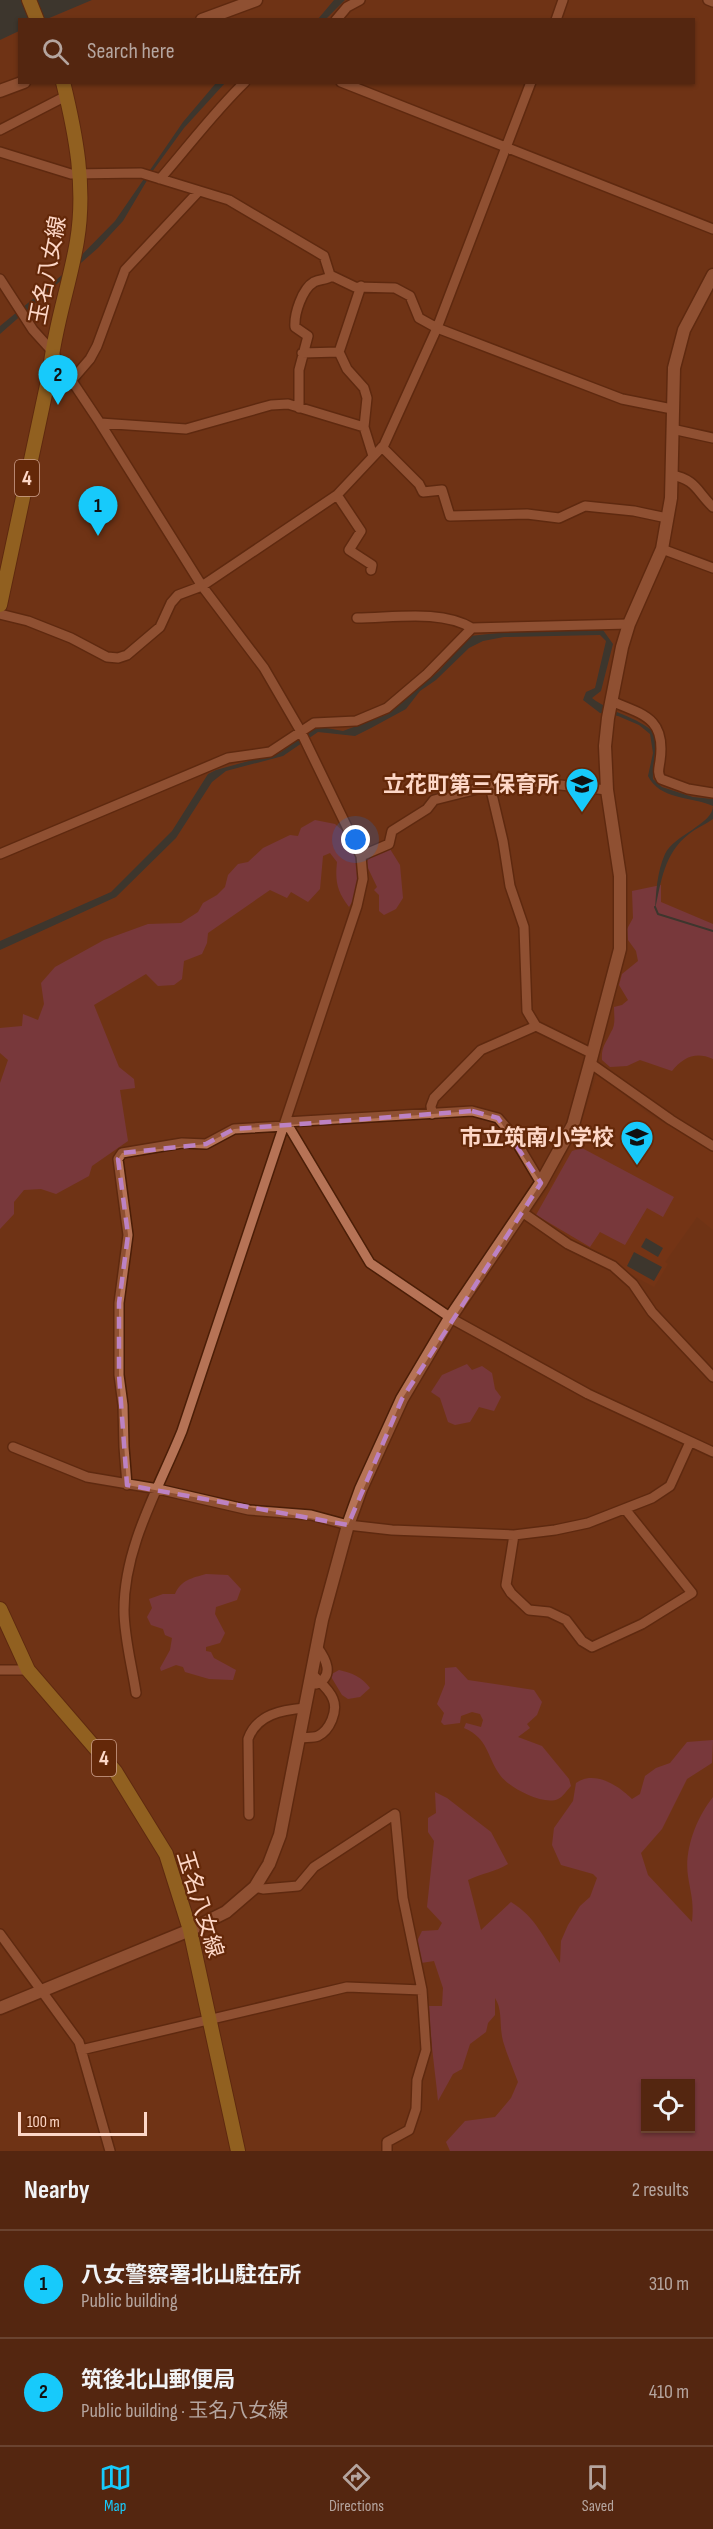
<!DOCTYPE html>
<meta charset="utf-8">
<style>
body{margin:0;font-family:"Sofia Sans Condensed","Noto Sans JP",sans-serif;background:#5d321e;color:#f1f3f6}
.controls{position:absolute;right:18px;bottom:18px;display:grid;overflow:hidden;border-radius:0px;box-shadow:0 2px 4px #0004}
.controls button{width:54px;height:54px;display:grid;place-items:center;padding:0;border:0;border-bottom:2px solid #6a4330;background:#542610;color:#f1f3f6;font:30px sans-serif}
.scale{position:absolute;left:18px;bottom:15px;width:129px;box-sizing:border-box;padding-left:6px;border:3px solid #fdd7c7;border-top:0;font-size:16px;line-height:21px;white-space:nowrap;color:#fdd7c7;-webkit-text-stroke:4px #642809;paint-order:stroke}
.you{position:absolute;left:356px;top:840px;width:21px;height:21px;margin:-15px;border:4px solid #fff;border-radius:50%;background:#1a73e8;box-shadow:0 0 0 9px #1a73e833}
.badge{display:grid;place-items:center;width:39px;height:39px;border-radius:50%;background:#17cafb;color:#111;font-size:20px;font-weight:700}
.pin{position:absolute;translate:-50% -50px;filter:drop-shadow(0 2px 3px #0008)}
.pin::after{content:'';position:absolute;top:32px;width:21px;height:18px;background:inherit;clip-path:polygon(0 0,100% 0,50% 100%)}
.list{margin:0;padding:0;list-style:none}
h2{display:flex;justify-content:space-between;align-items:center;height:78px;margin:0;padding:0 24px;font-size:26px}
h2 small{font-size:20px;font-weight:400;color:#b5a59f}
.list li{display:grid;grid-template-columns:39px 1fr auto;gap:18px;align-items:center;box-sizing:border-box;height:108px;padding:0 24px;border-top:2px solid #6a4330}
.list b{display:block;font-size:22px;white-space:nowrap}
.list p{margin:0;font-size:20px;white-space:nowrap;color:#b5a59f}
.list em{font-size:20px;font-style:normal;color:#b5a59f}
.icon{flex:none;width:33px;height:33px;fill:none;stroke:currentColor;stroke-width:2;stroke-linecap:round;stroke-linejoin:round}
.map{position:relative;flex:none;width:713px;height:2151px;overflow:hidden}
.search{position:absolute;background:#542610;box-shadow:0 2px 4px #0004;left:18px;right:18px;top:18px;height:66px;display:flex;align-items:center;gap:15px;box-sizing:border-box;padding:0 21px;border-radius:0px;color:#b5a59f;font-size:22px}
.sheet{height:294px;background:#542610}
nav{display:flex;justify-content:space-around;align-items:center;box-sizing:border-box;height:84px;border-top:2px solid #6a4330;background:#542610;font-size:16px;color:#b5a59f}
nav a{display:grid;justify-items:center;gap:3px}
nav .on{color:#17cafb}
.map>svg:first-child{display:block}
.built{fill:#7a3614}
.green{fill:#843f69;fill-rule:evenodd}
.water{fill:#013a4b}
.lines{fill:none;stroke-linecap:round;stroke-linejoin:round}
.stream{stroke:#013a4b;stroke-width:2}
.street-casing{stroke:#4b1e07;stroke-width:12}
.secondary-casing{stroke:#4b1e07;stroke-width:15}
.primary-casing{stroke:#4b1e07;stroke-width:16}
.street{stroke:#b67356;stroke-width:9}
.secondary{stroke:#b67356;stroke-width:12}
.primary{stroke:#ba982e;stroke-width:14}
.marked{fill:none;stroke:#bc82c3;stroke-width:4.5;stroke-dasharray:12 8;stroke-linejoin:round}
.labels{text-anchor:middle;stroke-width:4.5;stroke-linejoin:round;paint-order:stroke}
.shield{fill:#642809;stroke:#cfa28e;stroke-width:1.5}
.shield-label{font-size:21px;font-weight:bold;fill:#fdd7c7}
.street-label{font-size:22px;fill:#fdd7c7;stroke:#642809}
.poi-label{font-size:22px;font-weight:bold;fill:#fdd7c7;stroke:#642809;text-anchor:end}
</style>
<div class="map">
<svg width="713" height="2151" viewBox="0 0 713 2151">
<rect width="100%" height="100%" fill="#703316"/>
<path class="built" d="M597,1074L650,1115L713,1151V1230L697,1217L665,1262L668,1264L654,1287L559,1235L530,1215L554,1181L580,1126Z"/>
<path class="green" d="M315,820L335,824L353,840L360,867V889L349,907C337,891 335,882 337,862L330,853L323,856L320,889L308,902L291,892L287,898L270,890L208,933L207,943L202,954L184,961L182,979L174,985L158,986L146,974L94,1005L119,1067L134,1079L135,1088L120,1090L128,1141L92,1166L89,1176L56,1194L41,1189L24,1190L14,1202V1214L0,1229V1083L8,1060L0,1053V1028L22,1026L23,1014L38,1020L44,1004L41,983L55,967L104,940L148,924L181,923L198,912L203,903L217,895L225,887L228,875L238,864L248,862L263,848L290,835L298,836L301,828Z
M390,849L400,865L403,898L396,909L384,915L379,911V895L374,890L377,887L366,864L369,857Z
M661,885V902L713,924V1059C696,1051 683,1057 672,1071L640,1060L627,1066L610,1067L602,1060C601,1047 606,1043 611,1032C616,1025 614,1015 614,1007L622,1005L628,1000L619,985L622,974L638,961L636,951L628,940L627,929L633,918L632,891Z
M582,1148L674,1197L663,1217L647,1208L625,1245L600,1232L590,1247L536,1215L572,1151Z
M467,1364L472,1370L482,1366L492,1373L495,1389L501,1397L494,1411L479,1407L470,1422L455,1425L448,1422L440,1398L431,1392L442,1375Z
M206,1574L228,1575L241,1589L237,1600L216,1607L215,1614L225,1633L220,1643L206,1647V1651L211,1652L214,1658L236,1670L233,1680L209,1679L185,1672L183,1667L176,1665L161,1671L160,1668L170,1650L172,1638L165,1635L163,1629L151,1625L147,1617L152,1608L149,1599L163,1594H175C181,1580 192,1578 206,1574Z
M456,1667L468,1680L534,1690L542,1702L537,1715L527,1724L530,1728L518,1737L542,1746L569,1779L571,1786C567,1790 563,1797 558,1799C543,1806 508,1787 500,1775C486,1755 489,1739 464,1728L466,1723L481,1727L483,1720L480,1714L472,1712L461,1716L460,1723L444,1725L441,1722L444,1713L437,1704L445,1684V1668Z
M339,1670C352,1673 362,1677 370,1688L360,1697L348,1699L342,1695L330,1675Z
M713,1740L712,1763L687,1779L662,1829L641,1853L648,1875L692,1922C694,1902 691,1895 688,1876C684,1849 697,1817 713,1797V2151H450L446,2142L465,2121L495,2117L511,2098L518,2082C513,2068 507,2055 503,2041C499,2026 503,2010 495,1998V2015L488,2023L486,2032L470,2044L462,2069L453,2074L438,2101C435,2069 430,2039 429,2006H442L443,1988L434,1961L421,1963L417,1941L422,1931L438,1930L442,1923L427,1907L434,1841L428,1832V1818L436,1813L435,1792L447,1798L491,1832L508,1864C495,1872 482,1873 468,1880L481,1930L511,1902C536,1917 544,1939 560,1963L561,1941L568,1925L580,1906L590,1897L597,1878L593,1874L561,1865L552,1845L554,1828L573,1801L576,1783C594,1770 618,1785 632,1799L640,1794L645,1776L656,1768L670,1763L687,1742ZM646,2084H690V2128H646Z"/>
<path class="water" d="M0,0H92L47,19L20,20L19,31L0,40Z
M334,0H345L326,19H318Z
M216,83H225L184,128L152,172L123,221L98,248L0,334V326L62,275L115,221L183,122Z
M603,630L613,644L601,691L592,698C611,713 636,716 655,733C658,749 652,763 653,779L662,787L693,797L713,799V819C705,825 696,828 689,834C664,853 661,882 655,910C656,892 657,872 665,854C674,835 713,824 713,806C690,796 660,800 648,776L653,753L650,734L639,725L618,716L600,713L583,700L586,692L595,688L606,641L600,635L504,637L483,641L469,648L436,680L420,691L406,709L371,728L355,736L318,732L283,756L226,771L212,782L176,838L116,897L0,950V941L111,892L172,831L208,774L216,770L281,752L312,730L321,727L343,731L388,714L439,671L470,636L507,632Z
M646,1238L663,1248L658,1257L641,1247Z
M634,1252L662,1267L654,1281L627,1266Z"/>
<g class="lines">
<path class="stream" d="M655,907L658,914L713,931"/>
<defs>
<path id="street" d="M708,0L713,2
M336,20L347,7L360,0
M556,20L563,0
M341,82L713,229
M0,130L66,96
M0,152L71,174L141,173L229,200L324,256L330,275L355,287L395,288L410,296L419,318L437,328L622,399L672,409
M160,179C188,147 214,112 245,82
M0,279L33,330L52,351L100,423L202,586L264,668L300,730L361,856L363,879L357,906L182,1431C159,1488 124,1546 124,1610C124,1637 132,1666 136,1693
M361,286L339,352L347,369L364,388L367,398L364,427L373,456
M302,353L339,352
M71,381L90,359L97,346L125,270L199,191
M299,408V370L308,336L295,327C294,314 302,289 314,282C320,279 326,280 332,276
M100,423L186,429L271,405L288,404L364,427
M672,429L713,438
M382,447L419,484L423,492L442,490L450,516L527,514L559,518L585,506L634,511L667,518
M671,475C696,479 697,492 713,507
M337,495L361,531L349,550L372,565L371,570
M662,549L713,568
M0,614L28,621L71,638L107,657L118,658L127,655L160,627L171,603L178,595L202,586L337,495L384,445L437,328L531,82
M357,618C392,618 441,609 472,628
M611,701C645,715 666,719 660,761C659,768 657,773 661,779L688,789L713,793
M490,786L503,841L510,886L524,927L527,1011L536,1026L593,1054
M0,854L228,758L270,752L314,723L356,721L387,708L427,674L472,628L629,624
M361,856L389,844L392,831L427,809L434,800L513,780L607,790
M590,1063L671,1120L713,1146
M432,1114L431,1106L434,1098L481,1050L536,1026
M286,1122L370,1263L454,1320L588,1394L713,1452
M286,1122L472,1111L498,1118L511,1133L541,1183
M522,1212L568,1244L613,1266L633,1284L652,1312L713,1377
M13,1447L87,1477L158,1489L249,1510L311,1515L348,1525L392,1530L514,1535L555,1530L588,1523L652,1498L670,1486L690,1442
M127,1485L124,1447L123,1405L119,1375V1303L128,1235L118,1159L122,1153L182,1143L206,1144L234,1129L285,1126
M514,1535L506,1585L511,1593L529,1610L549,1612L566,1620L582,1641L592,1647L642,1624L692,1593L625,1509
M0,1670H28
M316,1684C335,1676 326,1659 317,1647
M300,1738C305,1737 313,1738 318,1736C330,1730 338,1711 333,1699C330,1690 319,1681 312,1674
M249,1815L248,1739C257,1714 282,1710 305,1708
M255,1887L263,1889L298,1886L314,1867L395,1814L403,1898L422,1990L426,2050L417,2080L416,2109L409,2130L387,2142V2151
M0,1934L79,2042L110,2151
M81,2050L347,1987L422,1990"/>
<path id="secondary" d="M202,20L256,0
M0,91L24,82
M0,2008L190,1930L226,1912L255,1887L269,1864L280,1835L322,1620L348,1525L361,1489L402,1399L450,1318L541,1183L573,1125L590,1063L620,949V876L607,790L605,746L608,718L622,647L629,624L662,549L671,498L674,368L684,330L713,275"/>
<path id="primary" d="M29,0L37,20
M0,605L50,371C54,327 70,284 77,241C86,187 76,135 63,82
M0,1609L28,1670L115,1771L166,1854L190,1930L238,2151"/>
</defs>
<use href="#street" class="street-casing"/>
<use href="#secondary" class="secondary-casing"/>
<use href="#primary" class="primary-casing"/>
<use href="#street" class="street"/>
<use href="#secondary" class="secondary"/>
<use href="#primary" class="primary"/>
</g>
<path d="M0 0H713V2151H0ZM472,1111L498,1118L541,1183L402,1399L348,1525L127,1485L119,1375V1303L128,1235L118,1159L122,1153L206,1144L234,1129Z" fill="#703316" fill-opacity=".55" fill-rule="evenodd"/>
<path class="marked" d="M472,1111L498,1118L541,1183L402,1399L348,1525L127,1485L119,1375V1303L128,1235L118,1159L122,1153L206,1144L234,1129Z"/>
<defs>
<symbol id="school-pin" viewBox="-11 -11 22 30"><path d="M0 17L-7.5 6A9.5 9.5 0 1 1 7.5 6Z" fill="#17cafb" stroke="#642809"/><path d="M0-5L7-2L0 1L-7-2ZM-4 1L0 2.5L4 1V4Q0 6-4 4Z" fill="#111"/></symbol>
</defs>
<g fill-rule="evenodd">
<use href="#school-pin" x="563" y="765" width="38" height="52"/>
<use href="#school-pin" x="618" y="1118" width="38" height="52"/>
</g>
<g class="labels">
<g class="shield">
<rect x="15" y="460" width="24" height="36" rx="4.5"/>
<rect x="92" y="1740" width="24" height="36" rx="4.5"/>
</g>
<g class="shield-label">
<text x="27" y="485">4</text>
<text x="104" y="1765">4</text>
</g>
<g class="street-label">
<text transform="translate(47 270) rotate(-79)" y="8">玉名八女線</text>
<text transform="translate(201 1904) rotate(73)" y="8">玉名八女線</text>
</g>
<g class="poi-label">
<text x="559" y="792">立花町第三保育所</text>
<text x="614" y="1145">市立筑南小学校</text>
</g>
</g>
</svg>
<div class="controls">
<button><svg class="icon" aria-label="locate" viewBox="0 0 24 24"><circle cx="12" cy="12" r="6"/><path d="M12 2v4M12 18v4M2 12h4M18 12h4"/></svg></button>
</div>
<div class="scale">100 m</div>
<div class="you"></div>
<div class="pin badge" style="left:98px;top:536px">1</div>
<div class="pin badge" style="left:58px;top:405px">2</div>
<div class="search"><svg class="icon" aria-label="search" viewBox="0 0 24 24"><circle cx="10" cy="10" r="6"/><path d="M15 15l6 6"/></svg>Search here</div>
</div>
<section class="sheet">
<h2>Nearby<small>2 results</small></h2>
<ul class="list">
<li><span class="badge">1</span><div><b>八女警察署北山駐在所</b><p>Public building</p></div><em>310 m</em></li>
<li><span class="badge">2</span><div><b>筑後北山郵便局</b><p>Public building · 玉名八女線</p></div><em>410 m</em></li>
</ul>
</section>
<nav>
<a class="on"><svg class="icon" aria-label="map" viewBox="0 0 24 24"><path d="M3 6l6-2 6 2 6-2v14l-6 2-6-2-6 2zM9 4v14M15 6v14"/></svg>Map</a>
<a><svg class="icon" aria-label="directions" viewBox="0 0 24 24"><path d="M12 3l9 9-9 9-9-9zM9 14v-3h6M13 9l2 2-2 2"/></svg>Directions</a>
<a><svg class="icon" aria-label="saved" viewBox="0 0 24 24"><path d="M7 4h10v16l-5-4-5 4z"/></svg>Saved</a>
</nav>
